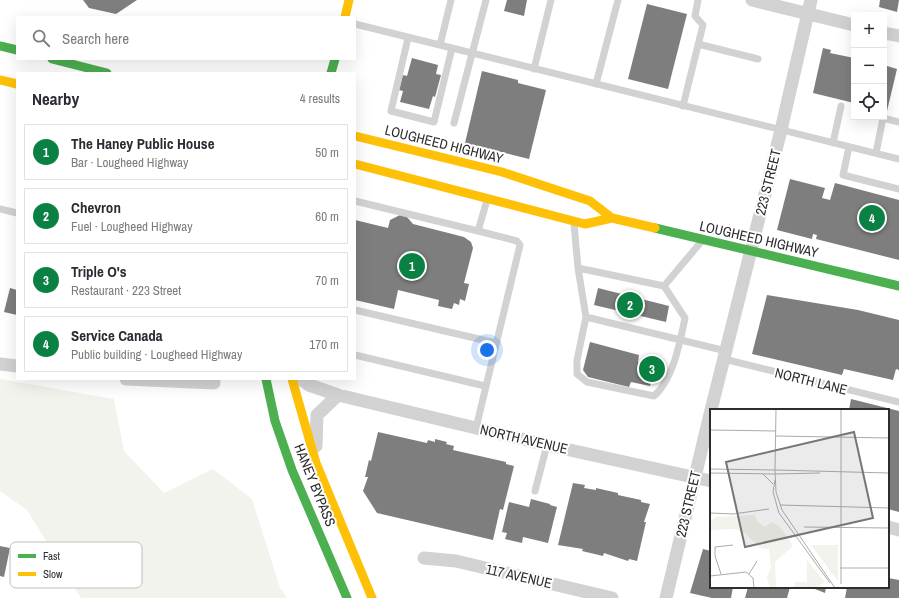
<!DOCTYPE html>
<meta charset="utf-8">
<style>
body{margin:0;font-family:"Archivo Narrow",sans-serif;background:#f7f7f7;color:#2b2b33}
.controls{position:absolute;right:12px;top:12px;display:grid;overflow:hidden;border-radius:0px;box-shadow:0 4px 16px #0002}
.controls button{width:36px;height:36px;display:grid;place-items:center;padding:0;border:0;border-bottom:1px solid #e1e1e2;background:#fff;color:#2b2b33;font:20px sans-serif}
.you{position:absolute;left:487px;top:350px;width:14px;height:14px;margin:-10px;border:3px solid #fff;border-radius:50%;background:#1a73e8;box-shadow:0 0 0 6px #1a73e833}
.badge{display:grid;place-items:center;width:26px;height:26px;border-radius:50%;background:#0b8043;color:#fff;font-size:13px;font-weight:700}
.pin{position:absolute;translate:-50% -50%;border:2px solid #fff;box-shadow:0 1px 4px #0006}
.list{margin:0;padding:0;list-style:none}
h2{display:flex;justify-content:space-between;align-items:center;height:52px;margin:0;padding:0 16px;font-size:17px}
h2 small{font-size:13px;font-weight:400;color:#7c7c81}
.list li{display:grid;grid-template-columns:26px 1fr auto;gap:12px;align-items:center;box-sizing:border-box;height:56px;margin:0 8px 8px;padding:0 8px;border:1px solid #e1e1e2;border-radius:0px}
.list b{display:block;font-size:15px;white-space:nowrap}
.list p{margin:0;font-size:13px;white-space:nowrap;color:#7c7c81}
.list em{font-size:13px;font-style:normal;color:#7c7c81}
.icon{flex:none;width:22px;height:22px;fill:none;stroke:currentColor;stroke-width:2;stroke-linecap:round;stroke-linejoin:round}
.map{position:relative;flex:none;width:899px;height:598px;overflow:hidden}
.search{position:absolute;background:#fff;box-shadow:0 4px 16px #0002;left:16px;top:16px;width:340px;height:44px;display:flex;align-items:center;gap:10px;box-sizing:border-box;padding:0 14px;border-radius:0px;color:#7c7c81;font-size:15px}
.panel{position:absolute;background:#fff;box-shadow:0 4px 16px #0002;left:16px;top:72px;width:340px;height:308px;border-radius:0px}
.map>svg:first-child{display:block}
.green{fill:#f1f3ec}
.building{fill:#7e7e7e}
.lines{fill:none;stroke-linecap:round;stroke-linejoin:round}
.lane{stroke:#d2d2d2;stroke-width:7}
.street{stroke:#d2d2d2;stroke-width:13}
.fast{stroke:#4caf50;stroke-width:9}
.slow{stroke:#ffc107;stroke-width:9}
.labels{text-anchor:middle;stroke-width:4;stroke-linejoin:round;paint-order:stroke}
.street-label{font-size:14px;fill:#2d2d2d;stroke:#fff}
.inset-road{fill:none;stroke:#ababab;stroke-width:1}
.view{fill:#767676;fill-opacity:0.15;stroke:#767676;stroke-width:2}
.inset-edge{fill:none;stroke:#2d2d2d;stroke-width:2}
.key{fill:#fff;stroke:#c0c0c0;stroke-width:1}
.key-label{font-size:11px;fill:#2d2d2d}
</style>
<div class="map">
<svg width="899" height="598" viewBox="0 0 899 598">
<rect width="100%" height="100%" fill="#fff"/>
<path class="green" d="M0,379L114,399L124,451L164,493L213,469L252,499L280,588L287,598H81L27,510L0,491Z"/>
<path class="building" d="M83,0H137L116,14L89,8Z
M507,0H527L524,16L504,11Z
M880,0H899L897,12L879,7Z
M647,4L687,14L668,89L628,79Z
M823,48L831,50L830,53L854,58V103L813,93Z
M412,58L438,65L436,74L441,75L435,97L433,96L429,109L400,102L403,91L399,90L403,75L407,76Z
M884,65L897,69L887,111L884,110Z
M482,71L518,80V83L546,90L529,159L465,143Z
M790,179L825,188L822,198L830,200L835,183L899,200V260L816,239L817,235L813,234L812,239L777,230Z
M400,215L407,217L413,224L464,237L471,242L473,248L464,283L469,284L465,301L460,299L459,305L454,303L452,309L438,306L439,300L398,290L394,309L355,300V220L388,228L390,220Z
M10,288L17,290V315L4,312Z
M598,288L669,306L666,322L594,305Z
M767,295L858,310L899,320V370L896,369L893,380L844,369L842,375L752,354Z
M590,342L639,355L638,362L655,366L650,386L631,382L629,387L588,377L583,370Z
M851,399L899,411V512L888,509V410H849Z
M378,432L427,443L428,440L435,442V439L447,442L446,444L454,446L453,450L506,462V464L514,466L503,510L500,509L493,540L377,513L363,491L368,477H365L369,460L371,461Z
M573,483L585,485L584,488L596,490V488L618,493V495L641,500V502L650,504L644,522H646L637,561L629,559L628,561L604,553L603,556L582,551L583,549L558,545Z
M531,499L550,504V505L557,507L548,543L523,537L522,543L505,539L507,533L502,532L509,502L529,507Z
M0,546L10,548L4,577L0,576Z
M703,549L711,551V587H733L731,598H712L690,593Z
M888,578L899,580V598H845L847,587H888Z
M748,587H790L787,598H745Z
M810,587H826L825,593Z"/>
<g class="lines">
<path class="lane" d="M355,24L899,159
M408,38L391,111L434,122L452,48
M698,44L758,59
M440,45L451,0
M534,69L551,0
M596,84L618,0
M683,106L703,25L695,16L698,0
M454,123L486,0
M833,143L841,106
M849,147L843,175L899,189
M876,153L883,118L899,122
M355,201L478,231L487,200
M0,209L17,213
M574,224L578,268L586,317L726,351
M578,268L664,286L701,242
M355,310L496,343
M586,317L577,360V374L587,382L654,396C673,379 680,343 685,318L664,286
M355,355L485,386
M724,359L899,402
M476,428L520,245L517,241L478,231
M535,491L547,445"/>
<path class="street" d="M752,0L854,25
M884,33L899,36
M0,364L17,366
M126,379L214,383
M301,379L309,385L338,395L547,445L711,481
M711,410L781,130L811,0
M316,446L317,415L338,395
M888,527L899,530
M424,558L456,561L612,598
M666,598L711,410"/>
<path class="fast" d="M0,46L17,50
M52,59L107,73
M331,73L335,59
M655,228L899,286
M266,379L275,421L292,470L347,598"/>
<path class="slow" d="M345,17L349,0
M0,80L17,84
M355,136L502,172L590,201L612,218L655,228
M355,164L585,224L612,218
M292,379L316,463L372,598"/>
</g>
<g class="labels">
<g class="street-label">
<text transform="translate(444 144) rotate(14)" y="5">LOUGHEED HIGHWAY</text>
<text transform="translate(768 182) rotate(-76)" y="5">223 STREET</text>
<text transform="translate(759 239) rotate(13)" y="5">LOUGHEED HIGHWAY</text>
<text transform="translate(811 381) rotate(14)" y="5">NORTH LANE</text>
<text transform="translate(524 439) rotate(13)" y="5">NORTH AVENUE</text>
<text transform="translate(315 485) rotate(68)" y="5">HANEY BYPASS</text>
<text transform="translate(688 504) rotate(-77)" y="5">223 STREET</text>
<text transform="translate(519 576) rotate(13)" y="5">117 AVENUE</text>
</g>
</g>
<g transform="translate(710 409)">
<rect width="179" height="179" fill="#fff"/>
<path d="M45,106L48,113L55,118L61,113L68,116L81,133L82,138L65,153L66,179H60L57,168L61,159L59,140L50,139L36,125L25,120L0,121V113L6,108ZM101,136H128V172ZM97,151L115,173L106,179H84L85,173H97Z" fill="#f1f3ec"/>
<path class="inset-road" d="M0,21L66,22M66,27L179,29M0,60L65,61L66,83L72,101L125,179M65,61L66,0M65,61L179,64M0,64L65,65M53,65L63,75M65,65L110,64M65,71L63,83L69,104L120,174M70,96L179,99M0,104L23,105L59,100M94,118L179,119M130,159H179M11,165L5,147V138L23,136M39,165L47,152M0,167L36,163L43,169L44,179M131,175V0"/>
<path class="view" d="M144,23L163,109L35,138L16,53Z"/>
<rect width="179" height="179" class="inset-edge"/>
</g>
<rect x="10" y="542" width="132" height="46" rx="6" class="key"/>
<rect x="18" y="554" width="18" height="4" fill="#4caf50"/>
<rect x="18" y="572" width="18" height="4" fill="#ffc107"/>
<g class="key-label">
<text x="43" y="560">Fast</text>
<text x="43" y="578">Slow</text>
</g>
</svg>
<div class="controls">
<button>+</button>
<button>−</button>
<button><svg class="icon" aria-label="locate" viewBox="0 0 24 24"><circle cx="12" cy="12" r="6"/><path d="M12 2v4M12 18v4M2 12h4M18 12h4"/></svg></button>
</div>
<div class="you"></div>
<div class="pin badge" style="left:412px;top:266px">1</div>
<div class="pin badge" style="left:630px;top:305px">2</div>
<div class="pin badge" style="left:652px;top:369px">3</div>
<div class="pin badge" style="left:872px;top:218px">4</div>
<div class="search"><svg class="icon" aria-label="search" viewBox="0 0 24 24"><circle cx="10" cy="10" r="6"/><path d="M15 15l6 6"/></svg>Search here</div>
<section class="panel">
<h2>Nearby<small>4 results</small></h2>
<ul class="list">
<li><span class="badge">1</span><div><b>The Haney Public House</b><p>Bar · Lougheed Highway</p></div><em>50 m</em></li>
<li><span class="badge">2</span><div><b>Chevron</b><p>Fuel · Lougheed Highway</p></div><em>60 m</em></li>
<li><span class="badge">3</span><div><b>Triple O's</b><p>Restaurant · 223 Street</p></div><em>70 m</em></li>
<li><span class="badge">4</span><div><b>Service Canada</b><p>Public building · Lougheed Highway</p></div><em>170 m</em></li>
</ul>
</section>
</div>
